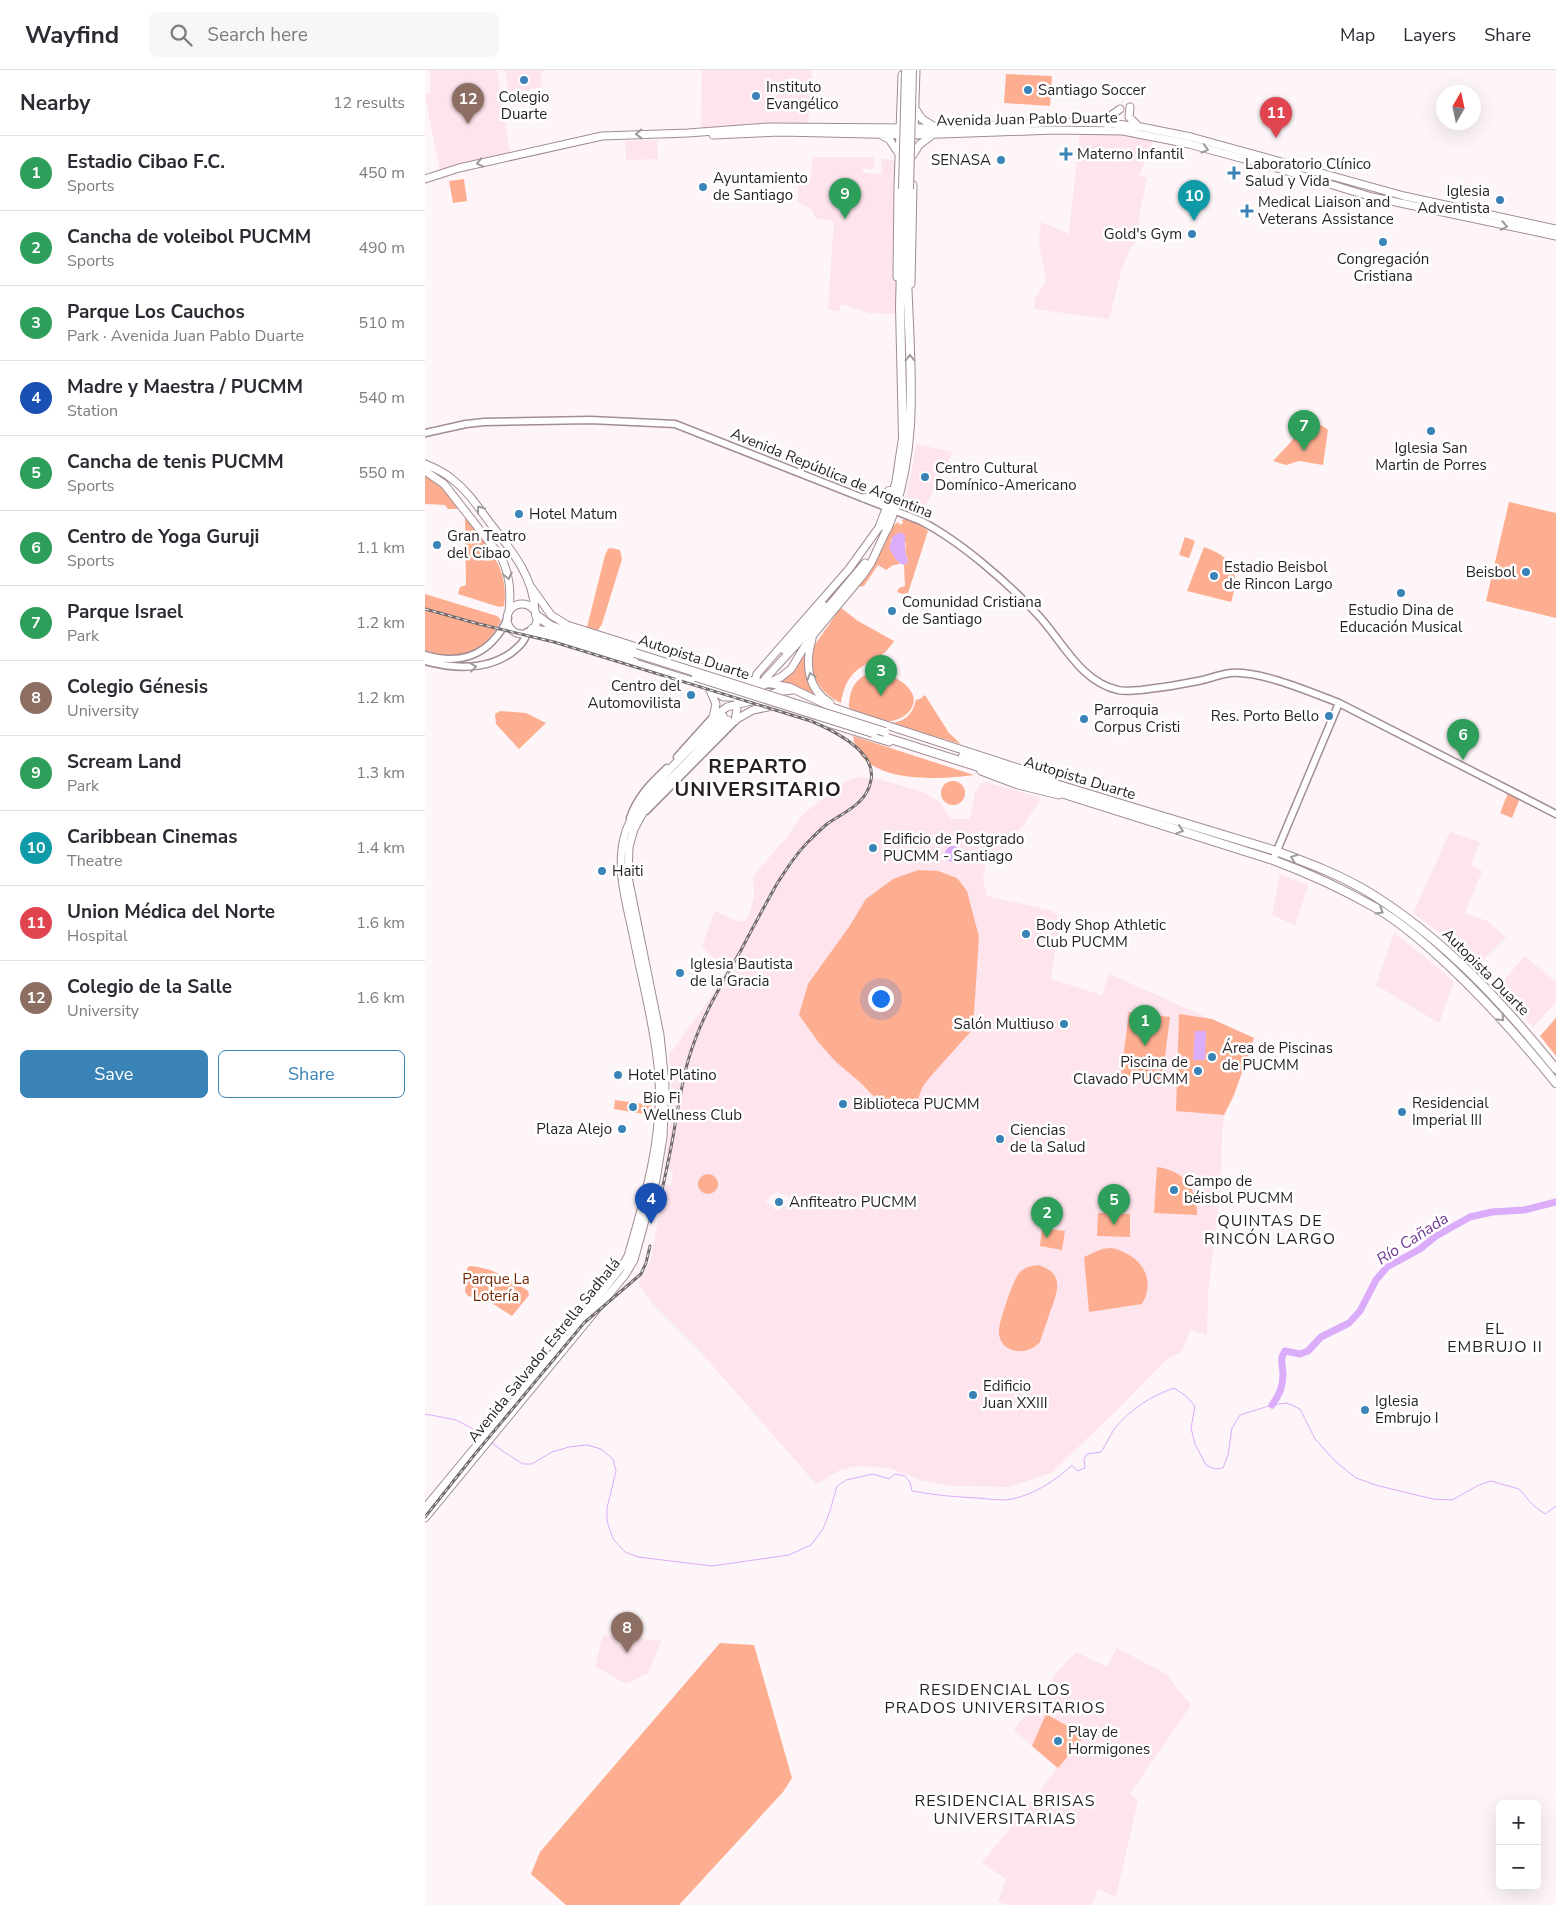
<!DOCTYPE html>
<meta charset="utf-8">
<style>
body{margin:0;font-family:"Nunito Sans",sans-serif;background:#f7f7f7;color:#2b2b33}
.controls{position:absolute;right:15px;bottom:15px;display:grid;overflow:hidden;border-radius:8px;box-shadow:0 5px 20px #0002}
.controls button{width:45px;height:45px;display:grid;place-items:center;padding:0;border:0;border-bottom:1px solid #e1e1e2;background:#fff;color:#2b2b33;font:25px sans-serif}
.compass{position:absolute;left:1011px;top:15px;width:45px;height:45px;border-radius:50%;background:#fff;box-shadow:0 5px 20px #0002;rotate:9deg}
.you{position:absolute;left:455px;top:928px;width:18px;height:18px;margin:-12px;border:4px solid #fff;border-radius:50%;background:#1a73e8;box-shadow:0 0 0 8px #1a73e833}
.badge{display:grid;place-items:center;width:32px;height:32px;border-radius:50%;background:#3a83b7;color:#fff;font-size:16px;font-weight:700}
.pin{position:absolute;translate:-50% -41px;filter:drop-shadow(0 1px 2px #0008)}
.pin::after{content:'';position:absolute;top:26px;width:18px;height:15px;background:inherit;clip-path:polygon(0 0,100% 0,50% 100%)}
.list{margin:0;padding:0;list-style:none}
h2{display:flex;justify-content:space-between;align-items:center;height:65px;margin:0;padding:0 20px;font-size:21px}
h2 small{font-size:16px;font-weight:400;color:#7c7c81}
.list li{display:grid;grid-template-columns:32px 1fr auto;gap:15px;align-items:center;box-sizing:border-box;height:75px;padding:0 20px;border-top:1px solid #e1e1e2}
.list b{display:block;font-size:19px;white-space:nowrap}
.list p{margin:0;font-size:16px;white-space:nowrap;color:#7c7c81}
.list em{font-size:16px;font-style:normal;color:#7c7c81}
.actions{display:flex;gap:10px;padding:15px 20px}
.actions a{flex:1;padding:11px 0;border:1px solid #3a83b7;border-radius:8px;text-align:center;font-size:18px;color:#3a83b7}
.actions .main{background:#3a83b7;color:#fff}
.icon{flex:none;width:28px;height:28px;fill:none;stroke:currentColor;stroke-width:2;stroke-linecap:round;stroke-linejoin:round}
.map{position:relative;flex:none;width:1131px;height:1835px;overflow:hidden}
header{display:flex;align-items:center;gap:30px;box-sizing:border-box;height:70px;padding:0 25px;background:#fff;border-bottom:1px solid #e1e1e2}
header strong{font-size:24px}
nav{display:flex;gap:28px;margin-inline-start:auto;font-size:18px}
.search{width:350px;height:45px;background:#f7f7f7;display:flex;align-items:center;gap:12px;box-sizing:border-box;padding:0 18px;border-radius:8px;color:#7c7c81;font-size:19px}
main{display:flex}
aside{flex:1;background:#fff}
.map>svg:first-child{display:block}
.built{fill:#fde4ed;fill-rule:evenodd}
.green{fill:#feae90}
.water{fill:#daacfa}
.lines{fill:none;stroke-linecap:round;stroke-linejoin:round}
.stream{stroke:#daacfa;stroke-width:1}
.river{stroke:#daacfa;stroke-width:7}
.secondary-casing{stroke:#a18d93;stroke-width:9}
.primary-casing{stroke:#a18d93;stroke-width:9}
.highway-casing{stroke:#a18d93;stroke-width:10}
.secondary{stroke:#fff;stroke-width:6}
.primary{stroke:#fff;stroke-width:7}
.highway{stroke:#fff;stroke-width:8}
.rail-casing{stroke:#736b6e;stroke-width:3}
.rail{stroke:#fff;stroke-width:1;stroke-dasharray:4;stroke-linecap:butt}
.highway-bridge-casing{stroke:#a18d93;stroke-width:10;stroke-linecap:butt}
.highway-bridge{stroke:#fff;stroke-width:8}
.oneway{stroke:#9d9a9b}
.poi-dot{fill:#3a83b7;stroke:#fff;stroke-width:2}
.labels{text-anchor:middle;stroke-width:5;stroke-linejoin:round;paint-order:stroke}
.poi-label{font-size:15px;fill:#261f21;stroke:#fff;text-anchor:start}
.street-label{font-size:15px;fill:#261f21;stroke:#fff}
.park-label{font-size:15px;fill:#782a06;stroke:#fff}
.neighbourhood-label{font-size:16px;letter-spacing:1px;fill:#261f21;stroke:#fff}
.water-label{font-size:16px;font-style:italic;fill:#703891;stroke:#fff}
.district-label{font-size:20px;font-weight:bold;letter-spacing:1px;fill:#261f21;stroke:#fff}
</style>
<header>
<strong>Wayfind</strong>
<div class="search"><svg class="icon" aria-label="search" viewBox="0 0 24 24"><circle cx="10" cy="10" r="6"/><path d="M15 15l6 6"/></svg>Search here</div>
<nav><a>Map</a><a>Layers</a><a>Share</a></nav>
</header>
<main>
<aside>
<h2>Nearby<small>12 results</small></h2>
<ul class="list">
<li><span class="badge" style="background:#2e9e5b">1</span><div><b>Estadio Cibao F.C.</b><p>Sports</p></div><em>450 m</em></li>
<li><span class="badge" style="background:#2e9e5b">2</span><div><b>Cancha de voleibol PUCMM</b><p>Sports</p></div><em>490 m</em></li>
<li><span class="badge" style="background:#2e9e5b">3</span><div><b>Parque Los Cauchos</b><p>Park · Avenida Juan Pablo Duarte</p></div><em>510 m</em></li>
<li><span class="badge" style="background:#1a4fb4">4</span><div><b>Madre y Maestra / PUCMM</b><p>Station</p></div><em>540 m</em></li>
<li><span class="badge" style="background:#2e9e5b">5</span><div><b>Cancha de tenis PUCMM</b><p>Sports</p></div><em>550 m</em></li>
<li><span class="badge" style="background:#2e9e5b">6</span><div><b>Centro de Yoga Guruji</b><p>Sports</p></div><em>1.1 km</em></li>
<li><span class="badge" style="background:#2e9e5b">7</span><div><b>Parque Israel</b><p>Park</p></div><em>1.2 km</em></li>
<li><span class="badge" style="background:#8d6e63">8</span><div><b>Colegio Génesis</b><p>University</p></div><em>1.2 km</em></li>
<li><span class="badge" style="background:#2e9e5b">9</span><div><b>Scream Land</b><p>Park</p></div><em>1.3 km</em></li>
<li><span class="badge" style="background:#0f9aa8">10</span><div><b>Caribbean Cinemas</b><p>Theatre</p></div><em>1.4 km</em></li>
<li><span class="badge" style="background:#e0444e">11</span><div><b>Union Médica del Norte</b><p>Hospital</p></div><em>1.6 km</em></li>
<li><span class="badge" style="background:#8d6e63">12</span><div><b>Colegio de la Salle</b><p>University</p></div><em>1.6 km</em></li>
</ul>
<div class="actions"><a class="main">Save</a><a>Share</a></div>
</aside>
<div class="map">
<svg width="1131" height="1835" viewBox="0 0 1131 1835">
<rect width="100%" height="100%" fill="#fef5f8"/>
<path class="built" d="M5,0H72L85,83L15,101L0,25L5,22Z
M80,0H120L115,2L118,17L84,24Z
M277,0H387L383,53H330L276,60Z
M655,60L730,66L714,106L722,108L714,146L715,165L705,179L697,198L684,249L609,239L610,228L621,211L614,172L616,152L644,164Z
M232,70L233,89L201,90L200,71Z
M387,87H450L448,100L438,98L437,103L457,104L456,89L470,90L472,244L444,243L416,234L414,242L403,239L409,151L392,149L386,139L373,132L374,109H386Z
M491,374L527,382L523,393L496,444L477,437L486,405Z
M433,707L453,709L498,722L515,732L526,749H545L550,722L555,714L559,712L614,727L615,730L598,756L561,794L558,809L562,826L628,841L632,846L634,856L626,909L677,925L684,904L829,968L809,1025L799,1045L797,1065L796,1110L783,1225L782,1265L766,1260L756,1282L741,1290L692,1340L626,1403L583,1417L528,1416L495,1410L465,1398L432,1396L415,1400L391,1414L274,1280L225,1231L213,1212L225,1192L240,1114L246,1115L248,1101L239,1099L244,1064L246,1015L244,982L248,980L301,905V901L296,895L277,876L290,841L314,852L323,848L329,827L328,808L331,803L361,768L378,744L421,711ZM352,1122L364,1127L367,1135L358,1137L353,1141L349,1139V1136L340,1133L345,1126Z
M1025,762L1055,772L1046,795L1057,801L1040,843L1062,851L1081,867L1061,887L1053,896L1039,885L1036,879L988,843Z
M855,804L883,815L870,855L847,845Z
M969,863L1000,887L1029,912L1014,953L951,915Z
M1100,886L1131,912V932L1108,957L1073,917Z
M178,1565L236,1571L223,1603L201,1614L170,1596Z
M692,1578L741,1604L766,1635L705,1724L713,1730L691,1827L673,1819L667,1835H584L573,1832L581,1809L557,1793L632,1699L589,1660L634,1600L651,1582L682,1597Z"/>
<path class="green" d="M581,4L627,6L625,36L579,33Z
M39,109L42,131L28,133L24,111Z
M880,351L898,356L903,360L898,395L874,391L861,395L848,391L865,373Z
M0,405L15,415L33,439H23L20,435L0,434Z
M1084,432L1131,443V548L1061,531Z
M40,447C61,474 85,498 79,536L74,537L33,524L35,517L41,515Z
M479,449L496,455L503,461L483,523L478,524L472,522L474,518L480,516L479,495L483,491L480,481L481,473L466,469L465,480L475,494L468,495L461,500L453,495L439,516L432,517L449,495L468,456L473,452L475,455L478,453L477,450Z
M760,467L770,471L764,488L754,485Z
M779,477C808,487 816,503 806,532L762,521Z
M186,478L195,480L197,489L177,554L173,560L162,557L180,485L183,479Z
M0,524L72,546L76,550C67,569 50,585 27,587C19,587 8,583 0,581Z
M415,537L433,551L469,571C451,601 424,586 416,633C396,624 381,603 388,580C390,572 396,567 400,560C406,553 410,545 415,537Z
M383,574C377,597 381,614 398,631L352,613L365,605Z
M451,602C464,604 480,610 487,623C494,637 478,651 464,651C451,651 436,643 424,638C424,619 431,605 451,602Z
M500,625L524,663L536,674L463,653C478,653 488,645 491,630L495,629Z
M75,641L101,643L121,653L94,679L71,654L70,644Z
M428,666L549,705C514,710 434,715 428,666Z
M516 723a12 12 0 1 1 24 0a12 12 0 1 1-24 0Z
M1083,723L1095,728L1087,748L1075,743Z
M493,800L513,801L532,808L542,821L554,867L548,959L505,1007L497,1018L490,1037L478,1040L455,1033L436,1013L411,992L394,973L374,945L383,914L424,857L441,829L468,809Z
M704,942L745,947L737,1010L696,1005Z
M754,944L787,949L829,968L809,1025L799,1045L751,1041Z
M1131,948V986L1115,966Z
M190,1030L226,1035L225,1045L189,1039Z
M732,1097C758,1100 773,1119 772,1145L729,1143Z
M273 1114a10 10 0 1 1 20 0a10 10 0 1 1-20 0Z
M673,1143L705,1144V1167L672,1166Z
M617,1158L640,1161L637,1180L615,1176Z
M686,1178C713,1183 733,1207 717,1234L664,1242L659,1187L677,1179Z
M613,1195C640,1203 633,1221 625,1242C622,1252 618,1262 615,1272C601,1288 572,1283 574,1259C575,1250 589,1207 595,1202C600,1197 606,1196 613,1195Z
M45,1196C68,1198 84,1208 103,1221L104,1225L87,1246L62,1230L43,1226L40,1222L42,1198Z
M295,1573L329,1575L367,1708L358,1722L254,1835H141L106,1804L115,1782Z
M621,1644L660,1666L633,1698L607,1676Z"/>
<path class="water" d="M475,462L480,465V481L483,492L479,495C471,493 468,484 464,478L468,466Z
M520 784a8 8 0 1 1 16 0a8 8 0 1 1-16 0Z
M770,961H781L780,990H768Z"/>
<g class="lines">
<path class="stream" d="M0,1344L31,1350L56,1363
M67,1373L79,1382L98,1394H107L127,1382L144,1377L162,1375L176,1379L188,1389L191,1401L182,1438V1451L188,1469L200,1482L213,1487L287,1496L364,1485L386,1475L398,1459L405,1441L412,1416L421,1410L448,1404L464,1409L470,1404L480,1406L485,1412L487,1421C509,1425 530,1427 553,1428C564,1429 575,1431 587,1429C608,1425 632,1410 647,1395L652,1401L660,1398L659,1389L662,1384L676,1382C681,1375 685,1365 690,1358C706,1339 726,1326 749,1318L761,1326L770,1336L766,1358L770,1374L781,1395L790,1399L798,1398L803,1385L807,1358L815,1345L847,1335L862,1333L875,1339L890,1369L911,1392L931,1408L954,1416L1008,1429L1027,1430L1054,1415L1066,1411L1094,1419L1109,1436L1120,1444L1131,1436"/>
<path class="river" d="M847,1335C854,1326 858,1317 858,1305C858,1295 854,1289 860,1281L875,1284L883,1281L896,1267L924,1253L935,1241L951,1210L962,1197L995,1179L1011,1166L1045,1147L1067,1142L1099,1140L1131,1132"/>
<defs>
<path id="secondary" d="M0,363L41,354L59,352L166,350L250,354L496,451C535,471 582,512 612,544C637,570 655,612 693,620C700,622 709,620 716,620C735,618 754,615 773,611C784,609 795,604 806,603C837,601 885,622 914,633L1131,744
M0,585C37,596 66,584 83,548
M0,591C29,599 60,601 86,583C93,577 100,572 102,562
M252,687L288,647
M221,741L310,651
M205,748C212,727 226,713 242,698
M848,790L914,633"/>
<path id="primary" d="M705,37L704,47L713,56
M491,40L497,49L510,57
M683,57L684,47L695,39
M489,62L491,0
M288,65L355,62L489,65L630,60L698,61L764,74L852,98L947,127L1131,166
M456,65L464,69L474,84
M488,85L494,75L506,66
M0,109L34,98L177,66L263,63L343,57L489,58L589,55L632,52L683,53L716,57L766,67L979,126L1131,159
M472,207L473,117L477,5
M486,214L488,115
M0,394C10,398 19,402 27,409C43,421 53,437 65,453C86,480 108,505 110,541
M0,401L19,414L76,487C85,505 86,522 84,542
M106,517L126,545L142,555L310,608L364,617L404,636L427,644L627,709
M82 549a15 15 0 1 1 30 0a15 15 0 1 1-30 0Z
M104,562L123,566L464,672
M387,569C380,593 382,619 405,633
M359,580L398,535
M339,610L372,574L440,493
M329,615L332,604L424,499L455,456
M285,620L291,634L288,647
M288,620L298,627H310
M327,621L356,607L366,599L383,571L438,505L446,493L462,459
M341,626L352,622L367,620
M288,647L302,637L326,631
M310,650L328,640L343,637
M310,651L313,632
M556,701L593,715L634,725
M0,1438L139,1270L198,1195L203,1186C221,1125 240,1060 233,996C229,954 217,911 209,869C202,834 189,797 201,761C215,722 268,677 298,646
M0,1448L200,1205L209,1190L231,1110L238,1067L240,1014L235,965L203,807L204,777L209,759L225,730L303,650"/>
<path id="highway" d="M440,428L459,429L464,421
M455,456L471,414L478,368L475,237L478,119
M462,459C497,377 484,290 482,203C481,175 483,147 484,119
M111,545L126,556L210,583
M107,559L125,562L209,588
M459,667L848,790C883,803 918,819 951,838C972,850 991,866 1009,882C1054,922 1093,966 1131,1013
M538,686L851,781C883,793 916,805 945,823C1019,869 1077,932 1131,999"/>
</defs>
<use href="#secondary" class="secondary-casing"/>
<use href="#primary" class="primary-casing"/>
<use href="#highway" class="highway-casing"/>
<use href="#secondary" class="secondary"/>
<use href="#primary" class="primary"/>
<use href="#highway" class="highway"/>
<defs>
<path id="rail" d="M0,539L54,554L129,572L386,651C407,660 452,681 446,710C442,734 419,742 402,754C396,759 391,764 385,770C372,782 363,797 353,812C340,835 327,859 315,882C294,918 274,952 263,991C257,1012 254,1033 250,1055C246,1081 240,1107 234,1133
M0,1447L50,1384L159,1253L216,1204L221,1193L225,1176"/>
</defs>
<use href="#rail" class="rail-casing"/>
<use href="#rail" class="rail"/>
<defs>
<path id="highway-bridge" d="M478,119L481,0
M484,119L487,0
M210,583L460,662
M271,607L448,663"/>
</defs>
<use href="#highway-bridge" class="highway-bridge-casing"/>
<use href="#highway-bridge" class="highway-bridge"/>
</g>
<defs><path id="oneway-chevron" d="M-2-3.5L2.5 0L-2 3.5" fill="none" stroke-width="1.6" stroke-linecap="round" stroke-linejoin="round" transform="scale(1.25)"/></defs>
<g class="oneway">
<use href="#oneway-chevron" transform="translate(214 64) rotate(179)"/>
<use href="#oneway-chevron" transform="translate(780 79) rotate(15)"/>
<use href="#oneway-chevron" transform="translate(55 93) rotate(167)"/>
<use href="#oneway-chevron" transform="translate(1079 156) rotate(11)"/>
<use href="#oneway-chevron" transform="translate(485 288) rotate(-90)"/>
<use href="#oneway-chevron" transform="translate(55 439) rotate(-126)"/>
<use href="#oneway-chevron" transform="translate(83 506) rotate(78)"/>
<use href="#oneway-chevron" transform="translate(48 597) rotate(-7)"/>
<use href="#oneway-chevron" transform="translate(386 606) rotate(-108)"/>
<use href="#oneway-chevron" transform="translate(755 760) rotate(18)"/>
<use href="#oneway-chevron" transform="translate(869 788) rotate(-159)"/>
<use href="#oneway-chevron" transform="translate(955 841) rotate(31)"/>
<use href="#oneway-chevron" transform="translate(1076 948) rotate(47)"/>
</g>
<g class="poi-dot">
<circle cx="99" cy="10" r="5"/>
<circle cx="603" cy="20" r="5"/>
<circle cx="331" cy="26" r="5"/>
<path d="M638.5 76.5h5v5h5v5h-5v5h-5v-5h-5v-5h5z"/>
<circle cx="576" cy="90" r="5"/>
<path d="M806.5 95.5h5v5h5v5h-5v5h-5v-5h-5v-5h5z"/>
<circle cx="278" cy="117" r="5"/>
<circle cx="1075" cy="130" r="5"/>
<path d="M819.5 133.5h5v5h5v5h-5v5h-5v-5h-5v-5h5z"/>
<circle cx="767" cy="164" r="5"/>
<circle cx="958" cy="172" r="5"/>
<circle cx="1006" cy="361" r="5"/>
<circle cx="500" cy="407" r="5"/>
<circle cx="94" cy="444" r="5"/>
<circle cx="12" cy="475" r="5"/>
<circle cx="1101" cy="502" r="5"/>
<circle cx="789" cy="506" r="5"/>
<circle cx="976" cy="523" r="5"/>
<circle cx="467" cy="541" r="5"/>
<circle cx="266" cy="625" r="5"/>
<circle cx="904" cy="646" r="5"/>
<circle cx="659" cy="649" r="5"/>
<circle cx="448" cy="778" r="5"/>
<circle cx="177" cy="801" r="5"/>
<circle cx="601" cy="864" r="5"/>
<circle cx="255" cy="903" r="5"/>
<circle cx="639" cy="954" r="5"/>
<circle cx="787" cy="987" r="5"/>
<circle cx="773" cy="1001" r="5"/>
<circle cx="193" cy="1005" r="5"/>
<circle cx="418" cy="1034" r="5"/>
<circle cx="208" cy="1037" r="5"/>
<circle cx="977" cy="1042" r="5"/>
<circle cx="197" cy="1059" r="5"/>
<circle cx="575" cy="1069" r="5"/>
<circle cx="749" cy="1120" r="5"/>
<circle cx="354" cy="1132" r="5"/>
<circle cx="548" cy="1325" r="5"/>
<circle cx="940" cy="1340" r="5"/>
<circle cx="633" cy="1671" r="5"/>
</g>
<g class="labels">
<g class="poi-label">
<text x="341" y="22">Instituto<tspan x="341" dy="17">Evangélico</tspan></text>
<text x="613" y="25">Santiago Soccer</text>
<text x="99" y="32" text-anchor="middle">Colegio<tspan x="99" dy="17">Duarte</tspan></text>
<text x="652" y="89">Materno Infantil</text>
<text x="566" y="95" text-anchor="end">SENASA</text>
<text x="820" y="99">Laboratorio Clínico<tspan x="820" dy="17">Salud y Vida</tspan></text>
<text x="288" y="113">Ayuntamiento<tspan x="288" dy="17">de Santiago</tspan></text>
<text x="1065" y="126" text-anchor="end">Iglesia<tspan x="1065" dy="17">Adventista</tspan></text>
<text x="833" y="137">Medical Liaison and<tspan x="833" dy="17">Veterans Assistance</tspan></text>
<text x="757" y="169" text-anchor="end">Gold's Gym</text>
<text x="958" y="194" text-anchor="middle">Congregación<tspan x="958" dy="17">Cristiana</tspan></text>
<text x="1006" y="383" text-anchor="middle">Iglesia San<tspan x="1006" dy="17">Martin de Porres</tspan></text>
<text x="510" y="403">Centro Cultural<tspan x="510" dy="17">Domínico-Americano</tspan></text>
<text x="104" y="449">Hotel Matum</text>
<text x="22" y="471">Gran Teatro<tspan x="22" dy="17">del Cibao</tspan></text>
<text x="799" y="502">Estadio Beisbol<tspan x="799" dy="17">de Rincon Largo</tspan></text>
<text x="1091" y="507" text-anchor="end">Beisbol</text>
<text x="477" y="537">Comunidad Cristiana<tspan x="477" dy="17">de Santiago</tspan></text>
<text x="976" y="545" text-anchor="middle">Estudio Dina de<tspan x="976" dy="17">Educación Musical</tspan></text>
<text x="256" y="621" text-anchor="end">Centro del<tspan x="256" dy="17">Automovilista</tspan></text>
<text x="669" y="645">Parroquia<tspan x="669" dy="17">Corpus Cristi</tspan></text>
<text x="894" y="651" text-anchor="end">Res. Porto Bello</text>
<text x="458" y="774">Edificio de Postgrado<tspan x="458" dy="17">PUCMM - Santiago</tspan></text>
<text x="187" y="806">Haiti</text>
<text x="611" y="860">Body Shop Athletic<tspan x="611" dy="17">Club PUCMM</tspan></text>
<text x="265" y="899">Iglesia Bautista<tspan x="265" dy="17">de la Gracia</tspan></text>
<text x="629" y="959" text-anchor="end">Salón Multiuso</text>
<text x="797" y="983">Área de Piscinas<tspan x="797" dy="17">de PUCMM</tspan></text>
<text x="763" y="997" text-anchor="end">Piscina de<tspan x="763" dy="17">Clavado PUCMM</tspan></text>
<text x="203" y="1010">Hotel Platino</text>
<text x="218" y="1033">Bio Fi<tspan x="218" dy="17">Wellness Club</tspan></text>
<text x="987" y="1038">Residencial<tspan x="987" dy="17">Imperial III</tspan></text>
<text x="428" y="1039">Biblioteca PUCMM</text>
<text x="187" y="1064" text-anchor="end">Plaza Alejo</text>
<text x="585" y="1065">Ciencias<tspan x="585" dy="17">de la Salud</tspan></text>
<text x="759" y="1116">Campo de<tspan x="759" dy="17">béisbol PUCMM</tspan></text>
<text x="364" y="1137">Anfiteatro PUCMM</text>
<text x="558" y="1321">Edificio<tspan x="558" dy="17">Juan XXIII</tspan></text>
<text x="950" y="1336">Iglesia<tspan x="950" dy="17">Embrujo I</tspan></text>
<text x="643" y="1667">Play de<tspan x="643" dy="17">Hormigones</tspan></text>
</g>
<g class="street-label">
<text transform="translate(602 49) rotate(-1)" y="5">Avenida Juan Pablo Duarte</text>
<text transform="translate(407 403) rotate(22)" y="5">Avenida República de Argentina</text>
<text transform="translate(269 587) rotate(18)" y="5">Autopista Duarte</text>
<text transform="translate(655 708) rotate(17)" y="5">Autopista Duarte</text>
<text transform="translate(1061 902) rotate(45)" y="5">Autopista Duarte</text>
<text transform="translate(119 1280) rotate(-51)" y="5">Avenida Salvador Estrella Sadhalá</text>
</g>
<g class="park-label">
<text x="71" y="1214">Parque La<tspan x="71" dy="17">Lotería</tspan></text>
</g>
<g class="neighbourhood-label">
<text x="845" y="1156">QUINTAS DE<tspan x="845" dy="18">RINCÓN LARGO</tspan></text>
<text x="1070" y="1264">EL<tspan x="1070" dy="18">EMBRUJO II</tspan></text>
<text x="570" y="1625">RESIDENCIAL LOS<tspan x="570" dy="18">PRADOS UNIVERSITARIOS</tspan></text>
<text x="580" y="1736">RESIDENCIAL BRISAS<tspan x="580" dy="18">UNIVERSITARIAS</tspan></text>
</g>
<g class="water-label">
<text transform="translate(987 1168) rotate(-33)" y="6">Río Cañada</text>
</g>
<g class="district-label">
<text x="333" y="703">REPARTO<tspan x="333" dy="23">UNIVERSITARIO</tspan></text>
</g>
</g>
</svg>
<div class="controls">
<button>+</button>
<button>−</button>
</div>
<svg class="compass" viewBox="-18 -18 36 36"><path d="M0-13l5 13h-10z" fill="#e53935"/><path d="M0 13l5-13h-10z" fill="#7c7c81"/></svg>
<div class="you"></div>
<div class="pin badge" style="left:720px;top:976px;background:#2e9e5b">1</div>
<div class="pin badge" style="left:622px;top:1168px;background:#2e9e5b">2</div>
<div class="pin badge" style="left:456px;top:626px;background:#2e9e5b">3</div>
<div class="pin badge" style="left:226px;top:1154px;background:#1a4fb4">4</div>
<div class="pin badge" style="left:689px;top:1155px;background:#2e9e5b">5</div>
<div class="pin badge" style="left:1038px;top:690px;background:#2e9e5b">6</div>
<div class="pin badge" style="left:879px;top:381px;background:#2e9e5b">7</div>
<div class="pin badge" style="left:202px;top:1583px;background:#8d6e63">8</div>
<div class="pin badge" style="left:420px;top:149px;background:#2e9e5b">9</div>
<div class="pin badge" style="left:769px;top:151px;background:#0f9aa8">10</div>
<div class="pin badge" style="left:851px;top:68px;background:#e0444e">11</div>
<div class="pin badge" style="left:43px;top:54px;background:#8d6e63">12</div>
</div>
</main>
